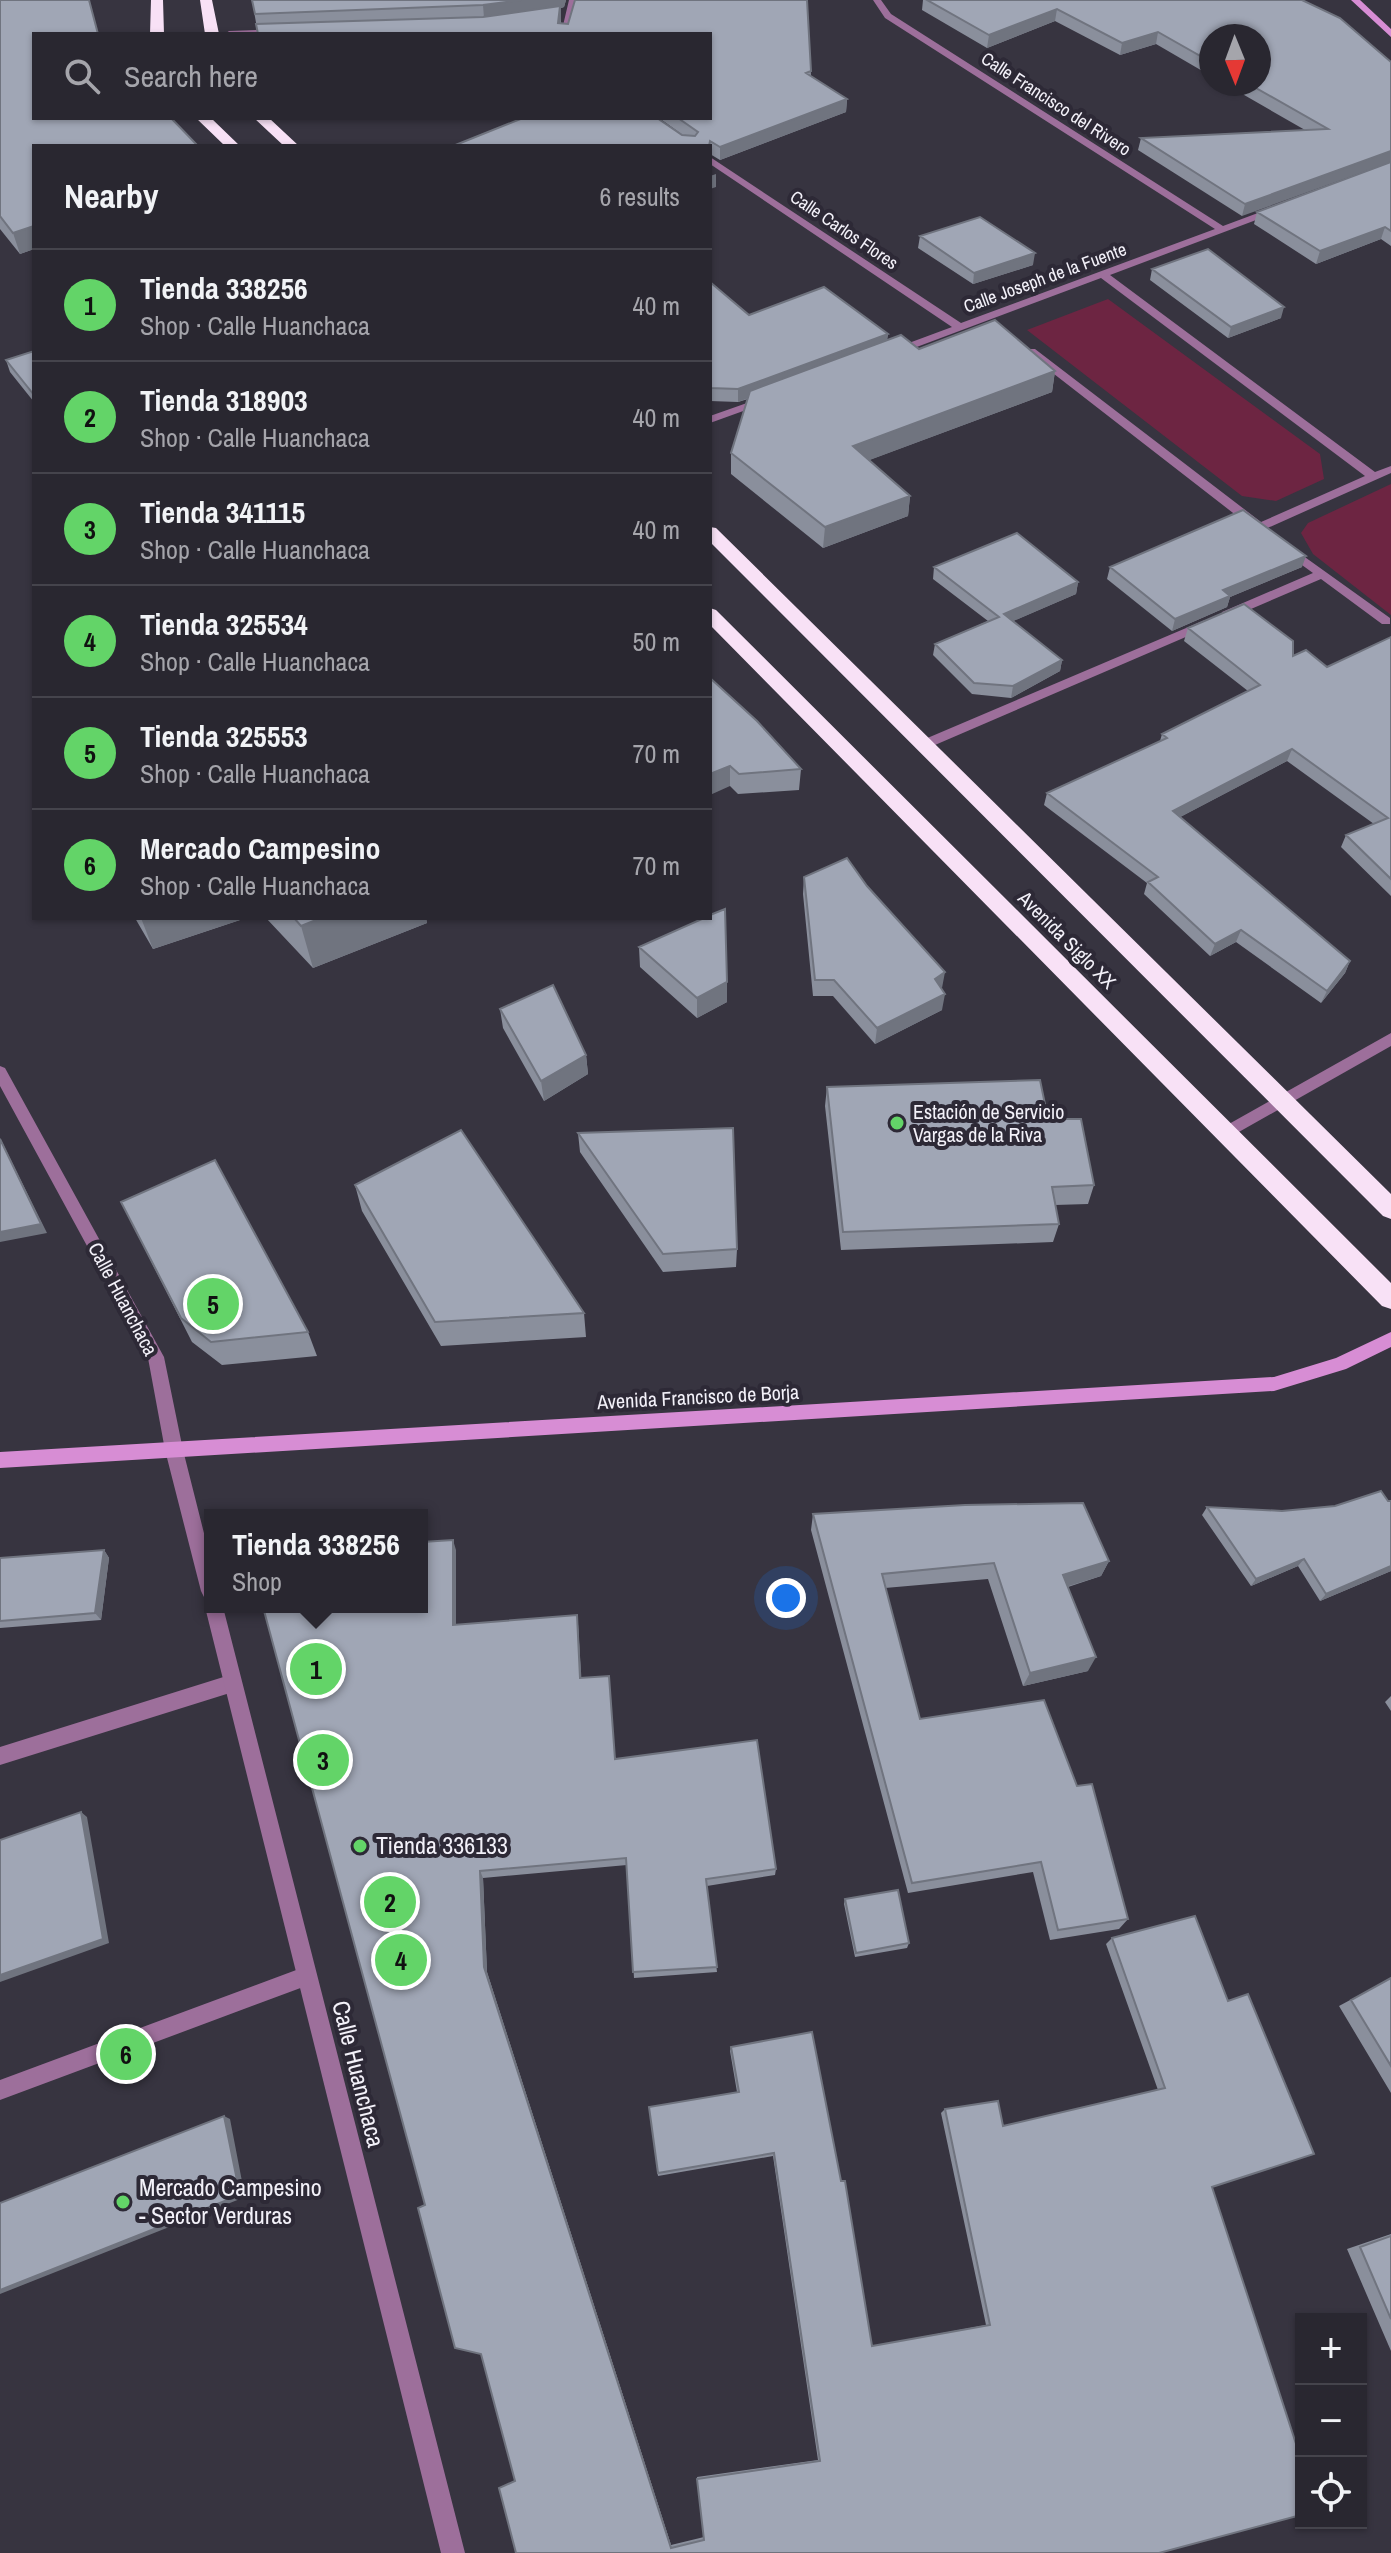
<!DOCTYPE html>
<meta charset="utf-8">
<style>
body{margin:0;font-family:"Archivo Narrow",sans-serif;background:#35333c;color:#f1f3f6}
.controls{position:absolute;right:24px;bottom:24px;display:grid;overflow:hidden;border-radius:0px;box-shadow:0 2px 6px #0004}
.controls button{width:72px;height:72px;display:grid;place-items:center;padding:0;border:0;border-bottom:2px solid #45444c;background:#292730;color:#f1f3f6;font:40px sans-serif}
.compass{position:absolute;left:1199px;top:24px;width:72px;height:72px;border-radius:50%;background:#292730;box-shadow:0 2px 6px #0004;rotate:179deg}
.you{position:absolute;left:786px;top:1598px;width:28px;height:28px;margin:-20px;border:6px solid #fff;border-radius:50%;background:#1a73e8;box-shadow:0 0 0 12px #1a73e833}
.badge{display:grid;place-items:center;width:52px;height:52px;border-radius:50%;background:#63d468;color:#111;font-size:26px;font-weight:700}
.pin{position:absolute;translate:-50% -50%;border:4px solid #fff;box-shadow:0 2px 8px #0006}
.popup{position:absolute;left:204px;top:1509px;width:224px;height:104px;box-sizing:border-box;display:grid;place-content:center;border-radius:0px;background:#292730;filter:drop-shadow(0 2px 6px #0005);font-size:26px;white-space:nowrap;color:#a5a5ab}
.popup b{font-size:30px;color:#f1f3f6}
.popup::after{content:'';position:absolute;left:50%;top:100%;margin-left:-16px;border:16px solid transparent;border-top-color:#292730}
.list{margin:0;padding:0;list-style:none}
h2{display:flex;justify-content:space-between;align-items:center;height:104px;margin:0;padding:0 32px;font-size:34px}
h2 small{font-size:26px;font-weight:400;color:#a5a5ab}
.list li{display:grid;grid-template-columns:52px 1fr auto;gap:24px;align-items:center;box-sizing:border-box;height:112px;padding:0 32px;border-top:2px solid #45444c}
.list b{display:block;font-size:30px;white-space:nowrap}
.list p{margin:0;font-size:26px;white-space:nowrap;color:#a5a5ab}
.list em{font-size:26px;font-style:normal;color:#a5a5ab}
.icon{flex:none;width:44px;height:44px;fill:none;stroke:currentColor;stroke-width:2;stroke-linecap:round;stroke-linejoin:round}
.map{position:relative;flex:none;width:1391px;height:2553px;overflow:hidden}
.search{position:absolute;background:#292730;box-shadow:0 2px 6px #0004;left:32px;top:32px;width:680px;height:88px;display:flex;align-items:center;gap:20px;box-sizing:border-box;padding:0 28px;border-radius:0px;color:#a5a5ab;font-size:30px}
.panel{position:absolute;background:#292730;box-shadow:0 2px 6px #0004;left:32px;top:144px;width:680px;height:776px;border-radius:0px}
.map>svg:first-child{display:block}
.green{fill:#6d2542}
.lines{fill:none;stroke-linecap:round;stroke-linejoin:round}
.lane{fill:#9d6f9b;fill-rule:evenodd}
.street{fill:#9d6f9b;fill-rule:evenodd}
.secondary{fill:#d78dd4;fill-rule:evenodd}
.highway{fill:#f8e1f6;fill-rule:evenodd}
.wall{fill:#8a8f9c}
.shaded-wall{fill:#70747f}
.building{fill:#a0a6b5;stroke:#70747f;stroke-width:2}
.poi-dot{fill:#63d468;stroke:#2d2936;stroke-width:3}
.labels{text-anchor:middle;stroke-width:8;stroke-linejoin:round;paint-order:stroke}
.far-street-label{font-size:18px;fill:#f3f1f9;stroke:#2d2936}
.street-label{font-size:20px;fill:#f3f1f9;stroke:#2d2936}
.poi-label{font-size:20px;fill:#f3f1f9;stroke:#2d2936;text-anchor:start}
.near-poi-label{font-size:24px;fill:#f3f1f9;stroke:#2d2936;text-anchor:start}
.near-street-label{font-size:24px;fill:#f3f1f9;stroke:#2d2936}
</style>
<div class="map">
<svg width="1391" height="2553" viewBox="0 0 1391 2553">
<rect width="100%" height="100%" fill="#373440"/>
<path class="green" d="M1108,299L1320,454L1324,479L1276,501L1242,496L1027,330Z
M1391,484V615L1313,554L1301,533L1308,523Z"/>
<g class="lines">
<path class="lane" d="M233,1674L239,1677L242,1683L239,1689L233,1692L0,1765V1747Z
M307,1966L314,1969L317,1976L314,1983L0,2100V2080Z"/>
<path class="street" d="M569,0H577L569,34H561Z
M873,0H881L891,14L1223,226L1274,207H1280V211L1110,275L1375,472L1391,466V473L1263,530H1255L1027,353V349H1035L1261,522L1365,476L1101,278L898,354H890V350L952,327L710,164V157L961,323L1215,229L885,18Z
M279,29L282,30V34H225L229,31Z
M764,397L769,400L768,402L710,423V416Z
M1288,545L1390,618V624H1382L1321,579L1230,618H1222V612L1313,573L1284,552L1282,549Z
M1205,620L1211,624L1209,627L928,748H918L917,745L918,742Z
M1391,1033V1046L1230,1137H1220L1217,1133L1220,1129Z
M0,1066L5,1068L164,1357L183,1450L210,1557V1599L204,1597L201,1591L165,1450L148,1358L0,1086Z
M210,1600V1607H223L465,2553H441L205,1607Z"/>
<path class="secondary" d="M1351,0H1360L1391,29V37Z
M1391,1332V1347L1346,1369L1274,1391L0,1468V1452L1274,1377L1336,1358Z"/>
<path class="highway" d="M151,0H163L164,34H150Z
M200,0H212L219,34H205Z
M196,118H211L240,146H225Z
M254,118H269L299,146H284Z
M710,527L716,528L1391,1194V1219L1383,1216L710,542Z
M710,608L716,610L1391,1283V1309L1382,1306L710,625Z"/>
</g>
<path class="wall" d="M0,0L34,34V249L20,254L0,229Z
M252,0H566L564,7L561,8V23L568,24L575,0H807L811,76L847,99L846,112L720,160L710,154V146H453L523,118H657L683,135L659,118H710V34H258Z
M923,0H1302L1391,62L1242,216L1138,150L1141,138L1305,130L1225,84H1259L1211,36V76L1156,44L1120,55L1055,21L987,48L922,10Z
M1391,162V246L1381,239L1316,264L1254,224L1257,212Z
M920,236L1033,265L973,284L918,248Z
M1152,269L1281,318L1228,338L1150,280Z
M710,282L749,315L888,334L887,340L919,349L1055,371L1052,392L869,460L910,496L908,516L823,548L731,474V453L748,399L738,402L710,401Z
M34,351V402L10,372L6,360Z
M934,567L1078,582L1076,594L1013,621L1062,660L1060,671L1011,698L972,694L933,655L935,644L988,621L933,579Z
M1110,567H1302L1230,597L1227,607L1172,631L1107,579Z
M1188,628L1327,667L1391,637V896L1341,847L1346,835L1374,824L1287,761L1180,817L1350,961L1345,973L1321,1003L1236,942L1210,956L1144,894L1147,883L1044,805L1047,793L1160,741L1162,734L1248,691L1184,641Z
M710,678L801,769L799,790L738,794L730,786Z
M804,877L941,988L942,1010L875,1044L833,996H813L803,894Z
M135,918H246L153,949Z
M266,918H426L427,923L313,968Z
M639,947L727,1002L697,1018L640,967Z
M500,1009L586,1055L588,1074L544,1101L503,1028Z
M827,1087L1048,1119L1094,1185L1088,1204L1055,1205L1059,1224L1053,1242L841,1250L825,1106Z
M578,1133L737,1249L736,1267L663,1272L580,1152Z
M355,1185L584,1313L586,1337L441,1346L362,1211Z
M121,1202L308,1332L317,1356L222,1365L192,1342Z
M1207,1507L1391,1571L1320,1601L1298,1566L1251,1586L1202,1515Z
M813,1514L1109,1561L1101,1576L1068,1587L1088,1671L1023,1686L988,1579L885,1588L920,1719L1128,1919L1119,1929L1050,1940L1033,1872L908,1893L811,1530Z
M104,1550L109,1558L101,1620L0,1628V1558Z
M456,1550V1625L578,1624L581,1678L615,1759L776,1869L775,1875L707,1886L717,1972L634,1978L627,1865L483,1878L487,1972L671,2545L704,2537L697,2477L818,2460L773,2156L658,2176L649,2107L737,2092L730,2051L731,2047L872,2346L986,2325L941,2113L945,2109L1003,2126L1158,2090L1106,1944L1112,1938L1212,2187L1159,2553H516L515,2480L481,2354L425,2205Z
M1391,1696V1711L1385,1702Z
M845,1899L909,1943L907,1948L855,1957L844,1904Z
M1391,1978V2093L1339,2006Z
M1391,2234V2351L1347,2249Z"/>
<path class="shaded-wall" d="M521,0H566L564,7L561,8V19L559,34L484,18L483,5Z
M1057,9L1055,21L987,48L989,35Z
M1158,32L1156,44L1120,55L1122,43Z
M847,99L846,112L720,160V147Z
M1391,151V162L1242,216L1245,204Z
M716,174V187L710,189V176Z
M34,226V249L20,254L13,233Z
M1385,227L1381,239L1316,264L1320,251Z
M1035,253L1033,265L973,284L974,273Z
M1284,307L1281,318L1228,338L1231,327Z
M888,334L886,347L738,402V389Z
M1055,371L1052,392L851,467L853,446Z
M910,496L908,516L823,548L825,527Z
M1306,556L1302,567L1230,597L1227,607L1172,631L1175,619L1223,590Z
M1078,582L1076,594L1002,626L1004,614Z
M1062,660L1060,671L1011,698L1013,686Z
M1292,749L1287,761L1169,823L1173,811Z
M730,766V786L710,795V774Z
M141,918H246L153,949Z
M321,918H426L427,923L313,968L301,926Z
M1241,930L1236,942L1210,956L1215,944Z
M1350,961L1345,973L1321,1003L1327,991Z
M945,972L942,988L935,979Z
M727,982V1002L697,1018V998Z
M945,994L942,1010L875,1044L877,1028Z
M586,1055L588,1074L544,1101L541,1081Z
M0,1138L47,1233L0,1242Z
M453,1540L456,1550V1635L453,1625Z
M104,1550L109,1558L101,1620L95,1613Z
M1304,1559L1298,1566L1251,1586L1256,1579Z
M1109,1561L1101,1576L1056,1590L1063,1575Z
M1391,1566V1571L1320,1601L1326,1594Z
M577,1615L578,1624L582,1687L580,1678Z
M1096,1657L1088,1671L1023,1686L1030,1673Z
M81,1812L87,1817L109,1943L0,1982V1975Z
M480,1871L483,1878L487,1972L671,2545V2548L484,1967Z
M224,2116L230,2119L245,2197L0,2294V2290Z"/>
<path class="building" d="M0,0H89L98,34H34V118H171L198,146H34V226L13,233L0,216Z
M252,0H521L483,5L255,14Z
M575,0H807L811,71L806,73L847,99L720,147L710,141L709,146H453L523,118H657L682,135L695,136L698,132L678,118H710V34H258L256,24L483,17L560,6L558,23L568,24Z
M927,0H1302L1340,18L1391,62V151L1245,204L1141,138L1328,129L1249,84H1259V36H1211V62L1158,32L1122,43L1057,9L989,35Z
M1391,162V231L1385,227L1320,251L1257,212Z
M980,217L1035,253L974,273L920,236Z
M1208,249L1284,307L1231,327L1152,269Z
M710,282L749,315L824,287L888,334L738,389L710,388Z
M995,320L1055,371L853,446L910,496L825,527L731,453L750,391L901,335L919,349Z
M34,351V395L6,360Z
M1243,510L1306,556L1223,590L1230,596L1175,619L1110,567Z
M1017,533L1078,582L1004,614L1062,660L1013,686L974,683L935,644L999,617L934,567Z
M1244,604L1293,641V656L1306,650L1327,667L1391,637V879L1346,835L1388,818L1292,749L1173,811L1350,961L1327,991L1241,930L1215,944L1148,882L1158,877L1047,793L1167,738L1162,734L1260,685L1188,628Z
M710,678L757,721L801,769L739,774L730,766L710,774Z
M847,858L867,886L945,972L935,979L945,994L877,1028L834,980H815L804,877Z
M725,909L727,982L697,998L639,947L704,918H710V915Z
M294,918H321L301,926Z
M553,985L586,1055L541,1081L500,1009Z
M1040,1080L1048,1119H1081L1094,1185L1052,1187L1059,1224L843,1232L827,1087Z
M733,1128L737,1249L663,1254L578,1133Z
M461,1130L584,1313L435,1322L355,1185Z
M0,1139L41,1224L0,1232Z
M215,1160L308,1332L211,1342L181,1318L121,1202Z
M1381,1491L1388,1501H1391V1566L1326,1594L1304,1559L1256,1579L1207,1507L1282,1511L1335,1506Z
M1083,1503L1109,1561L1063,1575L1096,1657L1030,1673L994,1563L882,1574L920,1719L1044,1700L1077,1786L1092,1784L1128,1919L1058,1930L1041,1862L912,1883L813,1514L965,1505Z
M453,1540V1625L577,1615L580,1678L609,1676L615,1759L757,1740L776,1869L706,1879L717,1967L633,1972L626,1858L480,1871L484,1967L671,2548L704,2540L697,2479L820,2461L774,2153L658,2173L649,2107L739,2092L731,2047L812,2032L841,2181H845L872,2346L990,2325L945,2109L998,2101L1003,2126L1165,2088L1112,1938L1195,1916L1228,2001L1248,1994L1314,2154L1212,2187L1301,2459V2515L1159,2553H516L499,2488L515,2481L481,2354L455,2348L418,2208L425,2205L263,1607H422V1542Z
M104,1550L95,1613L0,1621V1558Z
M81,1812L103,1939L0,1975V1840Z
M898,1890L909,1943L856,1953L845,1899Z
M1391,1978V2066L1351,2000Z
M224,2116L240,2195L0,2290V2203Z
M1391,2236V2319L1360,2247Z"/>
<g class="poi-dot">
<circle cx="897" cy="1123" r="8"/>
<circle cx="360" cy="1846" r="8"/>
<circle cx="123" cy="2202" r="8"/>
</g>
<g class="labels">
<g class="far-street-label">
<text transform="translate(1056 104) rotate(33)" y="6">Calle Francisco del Rivero</text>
<text transform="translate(844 230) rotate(34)" y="6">Calle Carlos Flores</text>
<text transform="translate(1045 278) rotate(-20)" y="6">Calle Joseph de la Fuente</text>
</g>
<g class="street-label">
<text transform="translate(1067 940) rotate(45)" y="7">Avenida Siglo XX</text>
<text transform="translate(123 1299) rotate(62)" y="7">Calle Huanchaca</text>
<text transform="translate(698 1397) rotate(-3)" y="7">Avenida Francisco de Borja</text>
</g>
<g class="poi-label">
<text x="913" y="1119">Estación de Servicio<tspan x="913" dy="23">Vargas de la Riva</tspan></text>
</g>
<g class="near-poi-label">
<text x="376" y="1854">Tienda 336133</text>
<text x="139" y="2196">Mercado Campesino<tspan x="139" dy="28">- Sector Verduras</tspan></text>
</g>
<g class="near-street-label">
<text transform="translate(358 2074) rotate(76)" y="8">Calle Huanchaca</text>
</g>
</g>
</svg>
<div class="controls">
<button>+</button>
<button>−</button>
<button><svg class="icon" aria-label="locate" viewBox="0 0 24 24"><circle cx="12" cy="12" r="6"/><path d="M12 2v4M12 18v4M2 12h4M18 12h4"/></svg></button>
</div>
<svg class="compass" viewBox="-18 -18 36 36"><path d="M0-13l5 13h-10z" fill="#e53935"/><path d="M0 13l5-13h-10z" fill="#a5a5ab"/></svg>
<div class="you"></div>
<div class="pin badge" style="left:316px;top:1669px">1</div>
<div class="popup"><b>Tienda 338256</b>Shop</div>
<div class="pin badge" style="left:390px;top:1902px">2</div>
<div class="pin badge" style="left:323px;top:1760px">3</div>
<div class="pin badge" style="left:401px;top:1960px">4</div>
<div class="pin badge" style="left:213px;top:1304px">5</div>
<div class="pin badge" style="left:126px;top:2054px">6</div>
<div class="search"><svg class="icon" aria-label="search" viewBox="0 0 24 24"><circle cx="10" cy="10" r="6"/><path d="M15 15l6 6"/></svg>Search here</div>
<section class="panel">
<h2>Nearby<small>6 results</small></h2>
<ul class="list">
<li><span class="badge">1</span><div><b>Tienda 338256</b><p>Shop · Calle Huanchaca</p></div><em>40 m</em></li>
<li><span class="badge">2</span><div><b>Tienda 318903</b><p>Shop · Calle Huanchaca</p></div><em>40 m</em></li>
<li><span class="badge">3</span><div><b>Tienda 341115</b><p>Shop · Calle Huanchaca</p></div><em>40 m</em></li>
<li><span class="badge">4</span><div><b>Tienda 325534</b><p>Shop · Calle Huanchaca</p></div><em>50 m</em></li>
<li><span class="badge">5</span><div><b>Tienda 325553</b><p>Shop · Calle Huanchaca</p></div><em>70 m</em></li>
<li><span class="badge">6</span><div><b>Mercado Campesino</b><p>Shop · Calle Huanchaca</p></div><em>70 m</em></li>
</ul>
</section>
</div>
